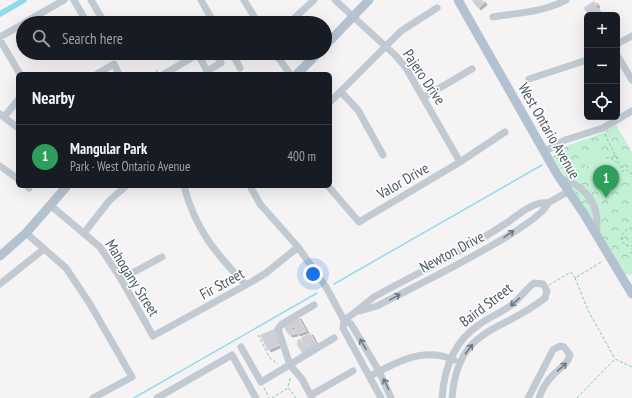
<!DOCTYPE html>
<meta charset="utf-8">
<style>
body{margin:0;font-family:"PT Sans Narrow",sans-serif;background:#242831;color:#f1f3f6}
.controls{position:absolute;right:12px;top:12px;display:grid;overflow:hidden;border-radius:6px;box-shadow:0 4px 16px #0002}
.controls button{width:36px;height:36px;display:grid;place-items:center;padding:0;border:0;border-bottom:1px solid #363941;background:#171b24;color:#f1f3f6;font:20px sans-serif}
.you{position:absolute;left:313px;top:274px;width:14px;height:14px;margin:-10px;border:3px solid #fff;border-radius:50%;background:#1a73e8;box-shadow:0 0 0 6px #1a73e833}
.badge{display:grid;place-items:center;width:26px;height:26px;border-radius:50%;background:#1a73e8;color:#fff;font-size:13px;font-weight:700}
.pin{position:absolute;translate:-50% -33px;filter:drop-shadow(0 1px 2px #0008)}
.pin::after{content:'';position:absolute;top:21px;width:14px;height:12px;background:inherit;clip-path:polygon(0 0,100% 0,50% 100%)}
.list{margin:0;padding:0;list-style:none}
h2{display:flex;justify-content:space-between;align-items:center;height:52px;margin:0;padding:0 16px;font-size:17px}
h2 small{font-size:13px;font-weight:400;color:#9ea1a6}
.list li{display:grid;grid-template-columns:26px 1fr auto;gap:12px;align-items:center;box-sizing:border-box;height:64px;padding:0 16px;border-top:1px solid #363941}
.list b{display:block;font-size:15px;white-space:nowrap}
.list p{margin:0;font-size:13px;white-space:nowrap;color:#9ea1a6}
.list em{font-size:13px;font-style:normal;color:#9ea1a6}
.icon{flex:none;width:22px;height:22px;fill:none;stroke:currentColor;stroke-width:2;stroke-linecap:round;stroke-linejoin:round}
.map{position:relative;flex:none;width:632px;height:398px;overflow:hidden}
.search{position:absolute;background:#171b24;box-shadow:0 4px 16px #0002;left:16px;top:16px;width:316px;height:44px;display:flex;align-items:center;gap:10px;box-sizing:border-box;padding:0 14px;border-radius:22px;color:#9ea1a6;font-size:15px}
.panel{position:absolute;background:#171b24;box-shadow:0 4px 16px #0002;left:16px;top:72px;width:316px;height:116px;border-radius:6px}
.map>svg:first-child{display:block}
.forest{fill:url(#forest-crowns)}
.pitch{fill:#c3f1d5}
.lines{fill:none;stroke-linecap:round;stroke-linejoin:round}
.stream{stroke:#90daee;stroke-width:1.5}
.canal{stroke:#90daee;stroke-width:5.5}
.building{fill:#cdcfd5;stroke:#d7d9de;filter:url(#shadow)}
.path{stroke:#7ad0a6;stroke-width:1;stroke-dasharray:3 2;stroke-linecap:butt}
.minor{stroke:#c1cad2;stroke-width:7}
.major{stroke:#b3c2d1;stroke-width:9}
.oneway{stroke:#6e7983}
.labels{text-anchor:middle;stroke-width:3;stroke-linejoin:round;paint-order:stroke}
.street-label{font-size:15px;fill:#4a5661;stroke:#fff}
</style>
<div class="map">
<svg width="632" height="398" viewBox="0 0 632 398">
<defs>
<pattern id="forest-crowns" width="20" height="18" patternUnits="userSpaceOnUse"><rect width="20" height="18" fill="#c3f1d5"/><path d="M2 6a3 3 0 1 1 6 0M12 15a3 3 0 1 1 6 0" fill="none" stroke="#a0c6b0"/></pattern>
<filter id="shadow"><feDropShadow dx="3" dy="2" stdDeviation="0" flood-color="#0004"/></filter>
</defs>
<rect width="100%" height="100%" fill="#f5f3f3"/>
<path class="forest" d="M616,125L632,152V274L630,275L625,273L553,157C557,146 586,140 597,135C604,133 610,128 616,125Z"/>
<path class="pitch" d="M598,151L602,158L586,167L582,159Z
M605,163L609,170L593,179L589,172Z"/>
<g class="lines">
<path class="stream" d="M334,284L542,165
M134,398L317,293"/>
<path class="canal" d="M0,14L24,0"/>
</g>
<path class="building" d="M472,0H482L484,3L478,8Z
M594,1L597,5L595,6L599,12L595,15H589L584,8Z
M298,317L306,331L297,334L294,330L296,328L295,326L291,328L295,334L289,335L283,325Z
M275,329L281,344L268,350L260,335Z
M310,333L317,346L303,354L297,344L298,343L297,341L300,339L304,346L308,344L307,342L304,343L301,338Z"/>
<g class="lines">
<path class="path" d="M156,70L158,73
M605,134L623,172L627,170L632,174
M606,158L610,157L618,164
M632,228C626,228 622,234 621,239L625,245L632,246
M630,253L632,252
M575,278L588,310L615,359
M549,285L571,272L575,278L603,261
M258,335L270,358L278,364
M290,378L288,387L296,398
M264,388L269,398
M272,398L288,388
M577,398L615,359L632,367"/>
<path class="minor" d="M74,0L87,23
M91,0L104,22L102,23
M201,0L214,23
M244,0L258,23
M335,0L396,56L406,68L460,162
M493,17C517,13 544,12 566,0
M24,23L64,0
M289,23L314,0
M0,37L23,24
M0,40L20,74
M617,44L632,36
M232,53L240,68
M275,53L290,74
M198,54L207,71L221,63L215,53
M617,55L632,80
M97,74L114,64L119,74
M164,74L200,53
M529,79L587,60
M341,92L358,110L383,155
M424,97L472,69
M330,102L401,31L437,8
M0,114L18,128
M4,117L18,100
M544,152L565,140L603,128L632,111
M0,166L18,179
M560,178C588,187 601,206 596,235
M27,186L29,188
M184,186C195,229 216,254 246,285
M250,186L260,204L298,247L326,287L344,320L343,328L381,398
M328,186L359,222L460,162L505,132
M50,205L100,247L121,279L153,336L253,281L266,273L298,247
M26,233L66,268L90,304L132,377L93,398
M84,233L109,201L126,186
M121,279L162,257
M0,284L44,249
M360,311L377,306C405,291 541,226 548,203L569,191
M344,320C356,313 363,305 374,297C419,272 465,251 508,222C519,214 534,201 548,203
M344,320L351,324L379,371L391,398
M241,347L261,382L334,338
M370,376C397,362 424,346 454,360
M311,395L353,371
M157,398L232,355L256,398
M312,398L302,379L290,365L278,329L282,324L314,305
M442,398C444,369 454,341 480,324C490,317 500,313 510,306C519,300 525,290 534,283L543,284L547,291L545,298C500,334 458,326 452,398
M528,398L553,350L560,346L564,347L570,355C568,364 559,369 553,375C546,382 542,389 539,398"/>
<path class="major" d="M458,0L557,174L584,214L632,294
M325,46L369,0
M297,74L318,53
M0,256L26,233L67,186"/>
</g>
<defs><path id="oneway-shaft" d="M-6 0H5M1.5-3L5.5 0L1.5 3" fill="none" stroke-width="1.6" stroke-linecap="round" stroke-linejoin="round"/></defs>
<g class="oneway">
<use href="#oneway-shaft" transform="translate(509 234) rotate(-35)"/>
<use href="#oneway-shaft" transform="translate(395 297) rotate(-29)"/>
<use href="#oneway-shaft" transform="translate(515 302) rotate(139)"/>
<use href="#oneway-shaft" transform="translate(363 344) rotate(-120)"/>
<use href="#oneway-shaft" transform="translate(469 349) rotate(-52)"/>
<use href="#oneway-shaft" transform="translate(562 367) rotate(-42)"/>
<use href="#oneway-shaft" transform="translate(386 384) rotate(-116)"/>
</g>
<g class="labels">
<g class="street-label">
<text transform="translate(424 77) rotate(56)" y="5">Pajero Drive</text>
<text transform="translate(549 131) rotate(60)" y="5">West Ontario Avenue</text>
<text transform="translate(403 181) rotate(-30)" y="5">Valor Drive</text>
<text transform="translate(452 252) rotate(-28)" y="5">Newton Drive</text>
<text transform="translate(132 278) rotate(58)" y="5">Mahogany Street</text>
<text transform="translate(222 284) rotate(-29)" y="5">Fir Street</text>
<text transform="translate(486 305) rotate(-37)" y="5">Baird Street</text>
</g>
</g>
</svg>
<div class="controls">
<button>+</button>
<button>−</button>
<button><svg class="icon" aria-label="locate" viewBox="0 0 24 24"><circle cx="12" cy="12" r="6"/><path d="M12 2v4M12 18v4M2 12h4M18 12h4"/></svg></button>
</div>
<div class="you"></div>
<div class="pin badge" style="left:606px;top:198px;background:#2e9e5b">1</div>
<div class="search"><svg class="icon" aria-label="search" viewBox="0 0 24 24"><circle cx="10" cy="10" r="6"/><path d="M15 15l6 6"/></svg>Search here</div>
<section class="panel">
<h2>Nearby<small></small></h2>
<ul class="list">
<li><span class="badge" style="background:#2e9e5b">1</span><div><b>Mangular Park</b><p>Park · West Ontario Avenue</p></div><em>400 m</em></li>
</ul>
</section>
</div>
